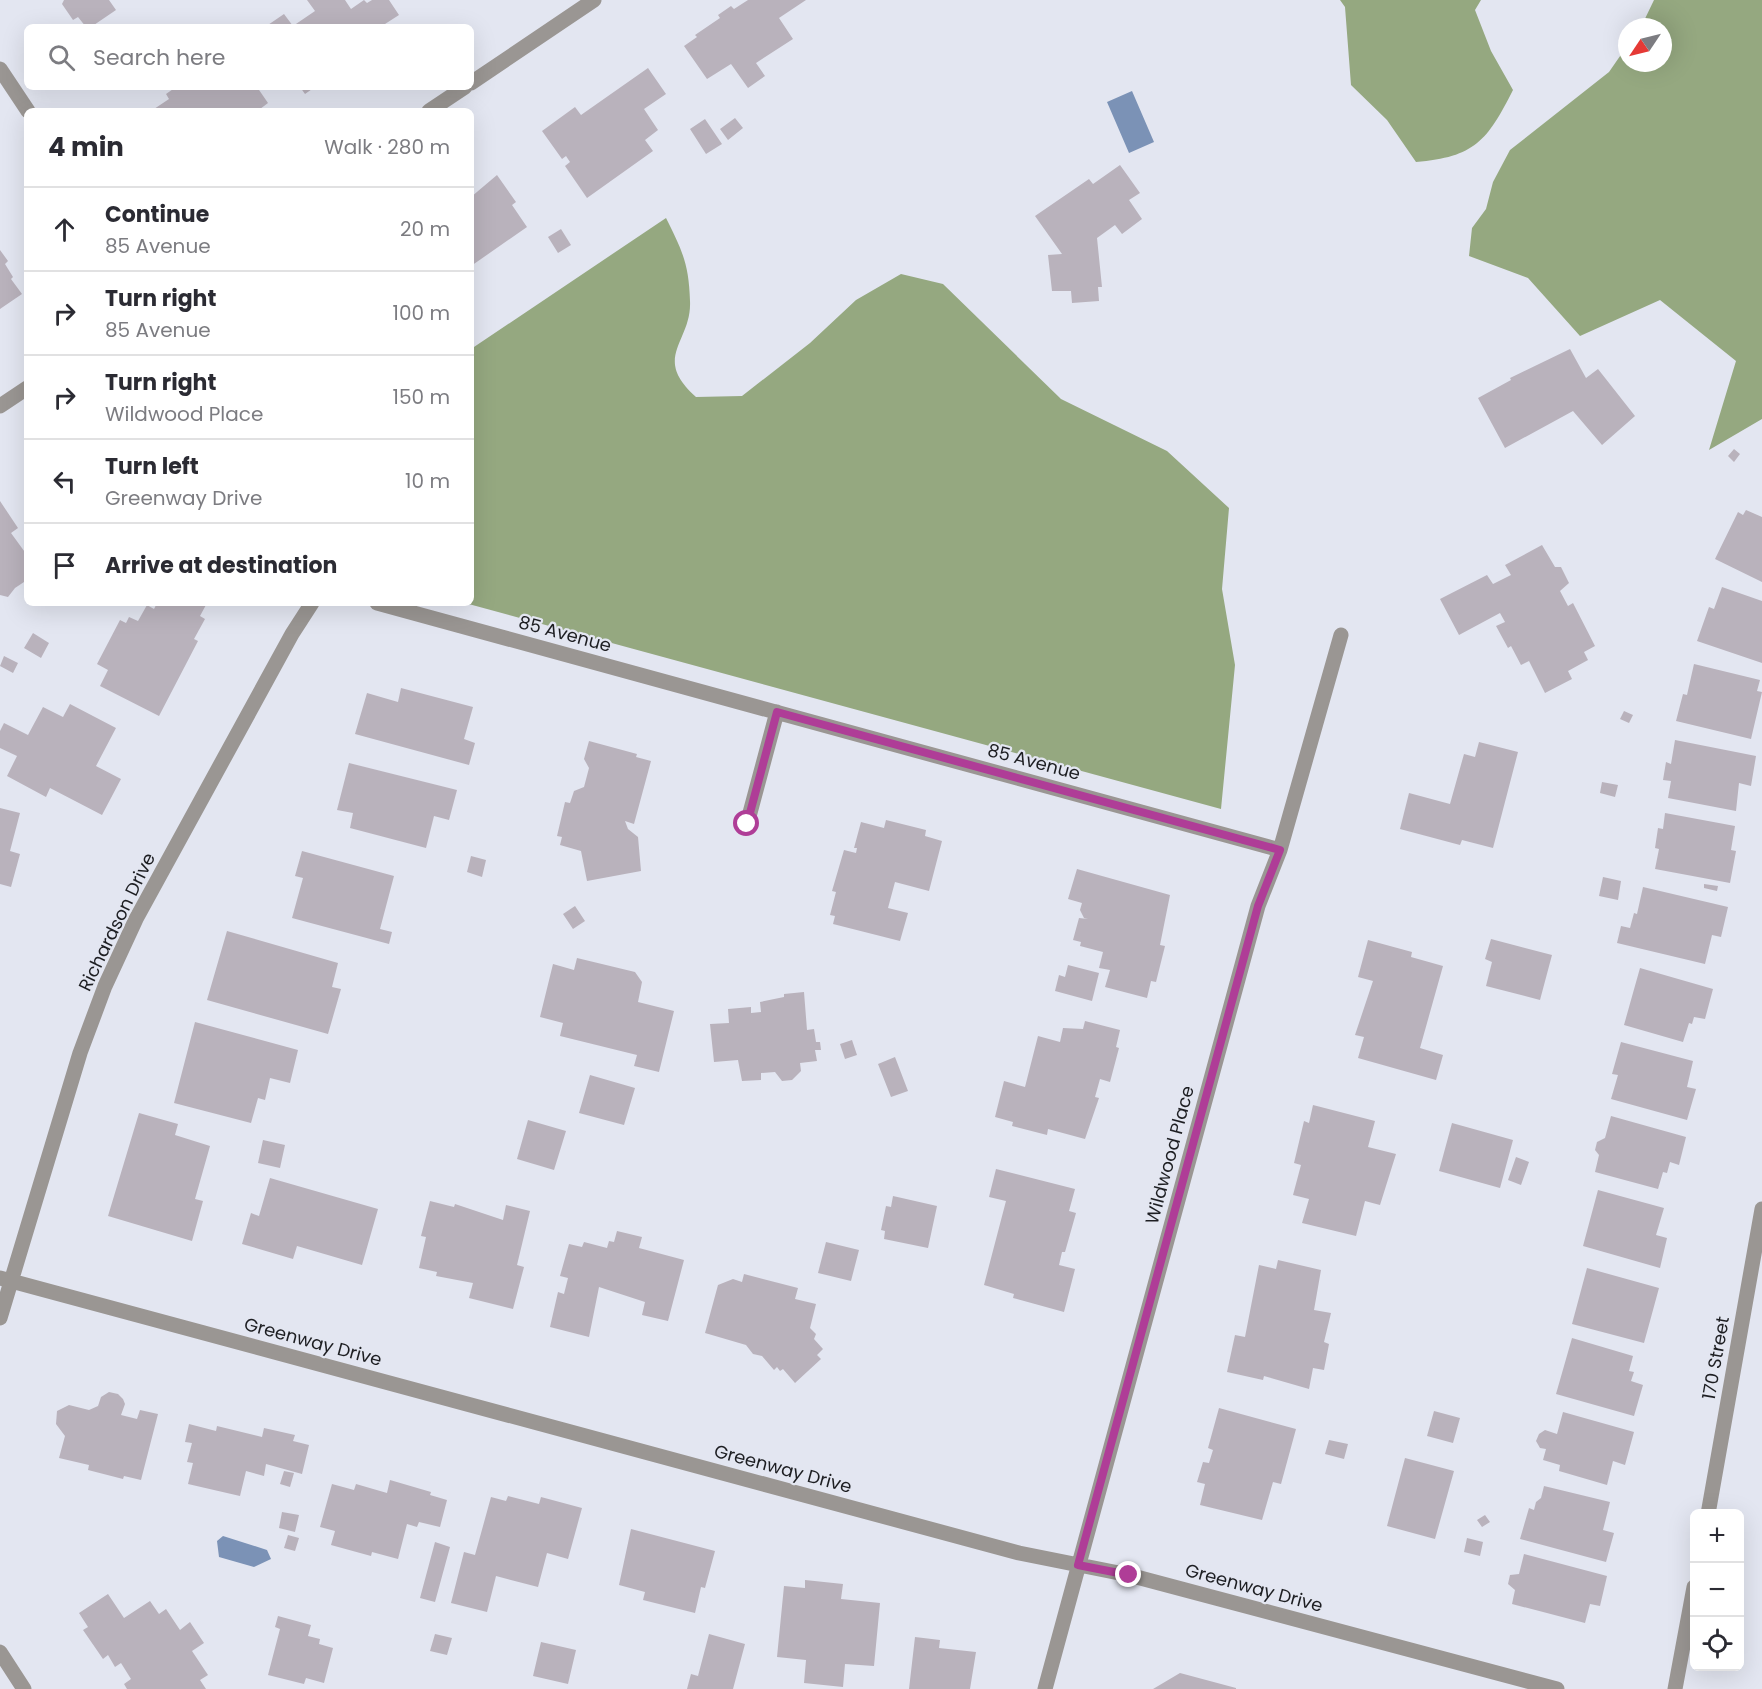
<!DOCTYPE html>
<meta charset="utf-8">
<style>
body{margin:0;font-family:Poppins,sans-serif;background:#f2f2f3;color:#2b2b33}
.controls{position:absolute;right:18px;bottom:18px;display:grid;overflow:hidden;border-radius:9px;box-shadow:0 6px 24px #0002}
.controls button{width:54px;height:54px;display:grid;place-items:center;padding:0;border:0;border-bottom:2px solid #e1e1e2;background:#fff;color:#2b2b33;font:30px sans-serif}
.compass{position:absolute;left:1618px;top:18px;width:54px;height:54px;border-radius:50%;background:#fff;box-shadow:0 6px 24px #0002;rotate:235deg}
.stop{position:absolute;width:18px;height:18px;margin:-14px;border:4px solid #af3d97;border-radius:50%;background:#fff}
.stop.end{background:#af3d97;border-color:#fff;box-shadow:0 2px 6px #0008}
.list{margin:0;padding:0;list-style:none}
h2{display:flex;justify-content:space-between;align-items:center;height:78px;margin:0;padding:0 24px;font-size:26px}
h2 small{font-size:20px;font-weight:400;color:#7c7c81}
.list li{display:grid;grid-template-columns:39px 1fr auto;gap:18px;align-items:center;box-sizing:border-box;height:84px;padding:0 24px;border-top:2px solid #e1e1e2}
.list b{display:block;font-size:22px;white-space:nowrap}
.list p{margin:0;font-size:20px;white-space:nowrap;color:#7c7c81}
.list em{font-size:20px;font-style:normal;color:#7c7c81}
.icon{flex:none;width:33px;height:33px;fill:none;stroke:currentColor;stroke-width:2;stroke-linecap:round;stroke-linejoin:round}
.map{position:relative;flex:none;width:1762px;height:1689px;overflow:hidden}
.search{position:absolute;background:#fff;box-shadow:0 6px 24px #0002;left:24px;top:24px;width:450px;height:66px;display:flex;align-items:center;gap:15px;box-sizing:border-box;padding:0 21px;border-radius:9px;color:#7c7c81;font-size:22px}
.panel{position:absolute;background:#fff;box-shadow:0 6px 24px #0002;left:24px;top:108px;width:450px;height:498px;border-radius:9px}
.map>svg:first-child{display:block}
.forest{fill:#95a880}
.water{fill:#7b92b6}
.building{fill:#b9b2bc}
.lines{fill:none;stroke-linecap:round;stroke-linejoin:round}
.minor{stroke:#9a9693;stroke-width:15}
.route{stroke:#af3d97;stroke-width:8}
.labels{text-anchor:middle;stroke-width:4.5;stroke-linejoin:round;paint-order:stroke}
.street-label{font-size:18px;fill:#1d1e22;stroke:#e3e6f1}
</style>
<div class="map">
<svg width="1762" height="1689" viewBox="0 0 1762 1689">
<rect width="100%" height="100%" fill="#e3e6f1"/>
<path class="forest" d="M1340,0H1481L1475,10L1491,51L1513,90C1487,141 1475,157 1416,162L1387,120L1351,85L1345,7Z
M1654,0H1762V419L1709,450L1736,361L1660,300L1580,336L1528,278L1469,256L1472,228L1486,209L1493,182L1510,150L1609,72L1627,46V63H1663V27H1641Z
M666,218C682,250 689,264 690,301C692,342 651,357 696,397L742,396L810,343L856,300L901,274L943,284L1061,399L1167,451L1229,508L1222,589L1235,665L1221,809L465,603H471V349Z"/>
<path class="water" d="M1132,91L1154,142L1129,153L1107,102Z
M223,1536L267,1550L271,1559L254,1567L219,1557L217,1541Z"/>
<path class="building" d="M64,0H109L116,10L91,27H86L78,17L73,20L62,4Z
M307,0H345L351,9L364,0L367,3L372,0H389L399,15L385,24L387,27H265L284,14L293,26L315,11Z
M748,0H806L779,18L793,39L756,63L765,76L748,88L731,64L707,79L684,46L697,37L695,35L720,18L718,15L731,6L734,9Z
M648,68L666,94L644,109L658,130L645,140L653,151L587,198L565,166L570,162L566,156L562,159L542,131L575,107L581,115Z
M176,87H224L226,90L231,87H257L268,103L260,109L261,111H151L169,99L166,94Z
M300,87H315L305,94Z
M735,118L743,128L728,140L720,129Z
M705,119L722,144L706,154L690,129Z
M1120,165L1140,193L1129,200L1142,219L1122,234L1115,225L1097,238L1102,287H1098L1099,301L1072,303L1071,291H1052L1048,255L1062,254L1035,216L1089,179L1093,184Z
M497,175L516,202L512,205L527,227L471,266V197Z
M561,229L571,245L558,253L548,237Z
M0,250L8,261L5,264L13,277L11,279L22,294L0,309Z
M1570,349L1586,378L1598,369L1635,416L1602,445L1573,411L1505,448L1478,398L1511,380L1510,378Z
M1734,449L1740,454L1734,462L1728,456Z
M0,501L18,528L11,533L27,555V580L15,588L8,597L0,595Z
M1746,510L1762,517V582L1715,559L1738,512L1743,515Z
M1542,545L1555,567H1561L1569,583L1560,591L1568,606L1573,603L1595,646L1584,652L1588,660L1568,671L1572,679L1545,693L1529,661L1521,665L1511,646L1508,648L1496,626L1505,622L1500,613L1459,635L1440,599L1487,575L1493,584L1511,575L1505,565Z
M1722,587L1762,601V663L1697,641L1709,607L1714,609Z
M157,603L177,606L179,603H207L200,616L205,619L194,639L198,641L159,716L100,686L108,670L97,664L120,620L126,623L129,617L138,621L147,605L154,609Z
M33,633L49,643L41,658L24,648Z
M4,656L18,663L13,673L0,666Z
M1694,664L1760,680L1757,691L1762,692L1751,739L1676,721L1683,694L1687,695Z
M401,688L473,707L464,739L475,743L469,765L355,734L367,693L398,702Z
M70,704L116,728L96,766L121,779L102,815L50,788L46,797L7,776L17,756L0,748V731L4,723L28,735L43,707L63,717Z
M1624,711L1633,715L1629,723L1620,719Z
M1675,740L1756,756L1751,786L1739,783L1736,811L1668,798L1671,781L1663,780L1666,762L1671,764Z
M589,741L637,754L636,757L651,761L634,824L625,821L628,829L638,837L641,871L587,881L581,851L560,845L562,837L557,836L565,802L570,803L574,791L584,787L589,768L584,759Z
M1479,742L1518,752L1493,848L1462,840L1460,845L1400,829L1409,793L1450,804L1464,754L1475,757Z
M349,763L457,790L449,820L434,816L426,848L350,828L353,813L337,810Z
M1602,782L1618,785L1615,797L1600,793Z
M0,808L20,813L10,851L20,854L11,887L0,884Z
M1665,813L1735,826L1731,850L1736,851L1730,883L1655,869L1659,849L1655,848L1658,828L1663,829Z
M886,820L926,830L925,836L942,841L929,891L895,882L888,908L908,913L900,941L833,924L835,916L830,915L836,892L832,891L844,850L856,853L857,848H854L861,822L884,828Z
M302,851L394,876L380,929L392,932L389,944L292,918L303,878L295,876Z
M471,856L486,860L482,877L467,872Z
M1077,869L1170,895L1160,945L1165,946L1156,982L1151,981L1147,998L1105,987L1110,970L1099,968L1103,952L1080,946L1081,942L1073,940L1079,918L1088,919L1084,918L1080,910L1082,903L1068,899Z
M1603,877L1621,881L1618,900L1599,896Z
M1704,884L1718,886L1717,891L1704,888Z
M1643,887L1728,907L1721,937L1712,935L1705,964L1617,943L1621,926L1630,928L1634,913L1637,914Z
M575,906L585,921L573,929L563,914Z
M227,931L338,963L332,987L341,989L328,1034L207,1000Z
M1491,939L1552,955L1540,1000L1486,986L1492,962L1485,959Z
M1368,940L1412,952L1411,957L1443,966L1420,1048L1443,1055L1436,1080L1358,1058L1364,1037L1355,1035L1373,981L1358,977Z
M577,958L635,972L642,982L638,1002L674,1011L659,1072L634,1066L637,1055L560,1036L563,1023L540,1017L553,964L574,970Z
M1068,965L1099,973L1092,1001L1055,991L1059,975L1065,977Z
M1640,968L1713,989L1705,1019L1694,1017L1692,1024L1689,1023L1683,1042L1624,1025Z
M804,992L807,1030L814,1029L816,1042H820L821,1050H815L817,1061L800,1063L801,1071L792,1080L782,1081L775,1072L761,1073V1080L742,1081L738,1060L714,1062L710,1024L729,1023L728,1009L751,1007V1013L761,1012L760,1002L784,997V994Z
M1085,1021L1120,1030L1116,1047L1119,1048L1110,1082L1100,1079L1095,1097L1099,1098L1085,1139L1048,1129L1047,1135L1012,1126L1013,1122L995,1117L1004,1081L1025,1087L1038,1036L1060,1042L1063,1028L1083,1029Z
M195,1022L298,1050L290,1083L270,1078L265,1100L258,1098L251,1123L174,1103Z
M852,1040L857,1055L845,1059L840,1044Z
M1621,1042L1693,1061L1687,1087L1696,1089L1687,1120L1611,1099L1618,1075L1612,1074Z
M895,1057L908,1091L891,1097L878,1064Z
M590,1075L635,1088L624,1125L579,1113Z
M1313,1105L1375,1121L1368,1147L1396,1154L1380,1205L1365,1201L1356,1236L1302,1223L1309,1199L1293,1195L1301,1165L1294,1163L1304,1121L1309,1123Z
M139,1113L178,1124L175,1135L210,1146L195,1199L203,1201L192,1241L108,1216Z
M1611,1116L1686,1137L1679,1165L1670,1162L1667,1173L1663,1172L1658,1189L1595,1172L1599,1155L1595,1150L1597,1142L1605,1138Z
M528,1120L566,1131L554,1170L517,1159Z
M1452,1123L1513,1140L1500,1188L1439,1171Z
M263,1140L285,1145L280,1168L258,1163Z
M1516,1157L1529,1162L1521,1185L1508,1180Z
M996,1169L1075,1189L1069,1211L1076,1213L1065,1252H1062L1059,1265L1075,1269L1064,1312L1013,1298L1014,1294L984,1285L1006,1201L989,1197Z
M270,1178L378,1209L362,1265L297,1246L293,1259L242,1244L251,1213L259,1216Z
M1598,1190L1664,1208L1656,1235L1667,1238L1660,1268L1583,1246Z
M893,1196L937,1206L928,1248L884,1239L885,1231L881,1230L886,1206L891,1207Z
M430,1201L454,1207L455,1204L503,1220L506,1205L530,1211L517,1265L524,1267L513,1309L469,1298L473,1283L436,1276L437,1272L419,1268L426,1237L421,1236Z
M617,1231L642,1237L639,1248L684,1260L668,1321L642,1315L645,1302L599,1287L589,1337L550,1327L558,1292L564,1294L568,1278L560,1276L569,1244L582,1247L584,1242L607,1248L609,1241L614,1242Z
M826,1242L859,1250L851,1281L818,1273Z
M1278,1260L1321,1270L1314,1310L1331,1313L1324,1342L1329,1344L1324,1370L1313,1368L1309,1389L1264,1376L1263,1380L1227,1372L1235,1335L1245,1337L1259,1265L1276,1269Z
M1587,1268L1659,1288L1644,1343L1572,1324Z
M744,1274L798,1288L795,1299L816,1304L810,1328L816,1334L814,1339L823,1349L817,1355L821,1359L795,1383L783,1369L780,1371L777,1367L774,1370L762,1356L753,1354L746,1345L705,1333L718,1285L733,1279L742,1282Z
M1572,1338L1633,1356L1629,1371L1634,1372L1631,1381L1643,1385L1634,1416L1556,1394Z
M109,1392L118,1394L123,1399L125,1404L121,1415L137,1419L140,1410L158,1414L141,1480L124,1476L123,1479L88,1470L89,1465L59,1458L65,1436L56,1424L57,1411L69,1405L89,1410L98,1406L101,1397Z
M1219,1408L1296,1429L1281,1484L1273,1482L1262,1520L1200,1505L1205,1484L1197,1482L1203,1462L1209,1463L1213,1450L1208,1448Z
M1434,1411L1460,1418L1453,1443L1427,1436Z
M1563,1412L1634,1432L1625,1465L1613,1461L1607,1485L1559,1471L1560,1465L1543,1460L1546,1449L1540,1448L1536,1441L1539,1434L1545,1430L1557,1434Z
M189,1424L216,1431L217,1426L262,1437L264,1428L295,1435L293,1441L309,1445L302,1474L266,1464L264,1476L246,1471L240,1496L188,1484L193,1463L187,1462L192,1443L185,1442Z
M1329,1440L1348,1444L1344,1459L1325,1454Z
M1405,1458L1454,1471L1435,1539L1387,1526Z
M284,1471L294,1473L290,1487L280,1484Z
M390,1480L431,1492L430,1495L447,1500L440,1527L419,1522L417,1527L407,1524L398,1559L372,1552L371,1556L331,1545L335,1531L320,1527L332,1484L354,1490L356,1484L387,1493Z
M1544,1486L1610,1502L1603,1530L1614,1533L1606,1562L1520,1539L1529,1508L1534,1510L1536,1502L1541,1498Z
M508,1496L539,1504L541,1497L582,1508L568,1559L547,1553L538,1587L496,1576L487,1612L451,1603L464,1552L475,1555L491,1497L506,1501Z
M282,1512L299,1515L295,1532L279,1528Z
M1485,1515L1490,1522L1482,1527L1477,1520Z
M631,1529L715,1551L705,1588L701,1587L695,1613L643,1600L645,1592L619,1585Z
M288,1535L299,1538L295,1551L284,1548Z
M1467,1538L1483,1542L1480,1556L1464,1552Z
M435,1542L450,1547L435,1602L420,1598Z
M1524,1554L1607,1576L1600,1606L1590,1604L1585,1623L1512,1604L1515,1590L1508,1584L1510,1575L1519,1574Z
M805,1580L843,1584L841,1599L880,1603L874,1666L845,1664L843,1687L804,1683L806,1660L777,1657L784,1586L805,1588Z
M108,1594L124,1618L150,1601L159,1614L166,1609L180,1630L190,1622L204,1643L192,1651L208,1675L200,1680L206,1689H127L124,1684L131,1679L121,1663L115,1667L108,1655L103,1659L83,1630L88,1627L79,1613Z
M278,1616L311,1625L308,1636L320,1639L319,1644L333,1648L324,1683L306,1678L304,1684L268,1675L280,1629L275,1627Z
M435,1634L452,1638L447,1655L430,1651Z
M709,1634L745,1644L733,1689H687L691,1674L698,1676Z
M915,1637L940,1640L939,1648L976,1652L970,1689H909Z
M541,1642L576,1650L568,1684L533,1676Z
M1180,1673L1236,1688V1689H1153Z"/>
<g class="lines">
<path class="minor" d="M0,69L28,111
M471,83L594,0
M429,111L465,87
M0,406L27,388
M377,603L1280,850
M747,824L777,712
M0,1278L1019,1553L1129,1575L1557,1689
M0,1318L80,1053L105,986L136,919L292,634L312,603
M1708,1514L1762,1209
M0,1652L24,1689
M1045,1689L1258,906L1280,850L1341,635
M1675,1689L1694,1587"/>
</g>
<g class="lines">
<path class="route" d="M747,824L777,712L1280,850L1258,906L1078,1565L1129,1575"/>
</g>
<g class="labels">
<g class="street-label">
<text transform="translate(565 634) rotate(15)" y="6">85 Avenue</text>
<text transform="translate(1034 762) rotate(15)" y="6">85 Avenue</text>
<text transform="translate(117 922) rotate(-64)" y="6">Richardson Drive</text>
<text transform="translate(1170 1155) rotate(-75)" y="6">Wildwood Place</text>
<text transform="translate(313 1342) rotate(15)" y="6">Greenway Drive</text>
<text transform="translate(1716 1358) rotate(-80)" y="6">170 Street</text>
<text transform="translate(783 1469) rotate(15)" y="6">Greenway Drive</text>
<text transform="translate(1254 1588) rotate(15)" y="6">Greenway Drive</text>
</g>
</g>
</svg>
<div class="controls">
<button>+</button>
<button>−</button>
<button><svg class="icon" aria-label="locate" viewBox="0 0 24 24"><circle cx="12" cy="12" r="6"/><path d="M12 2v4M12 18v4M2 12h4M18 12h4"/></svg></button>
</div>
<svg class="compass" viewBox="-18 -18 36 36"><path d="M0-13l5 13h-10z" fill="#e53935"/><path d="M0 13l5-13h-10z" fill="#7c7c81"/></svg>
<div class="stop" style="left:747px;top:824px"></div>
<div class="stop end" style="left:1129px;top:1575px"></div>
<div class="search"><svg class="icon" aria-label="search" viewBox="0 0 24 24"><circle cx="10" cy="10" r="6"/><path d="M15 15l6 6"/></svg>Search here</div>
<section class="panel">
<h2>4 min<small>Walk · 280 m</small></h2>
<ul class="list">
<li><svg class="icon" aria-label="ahead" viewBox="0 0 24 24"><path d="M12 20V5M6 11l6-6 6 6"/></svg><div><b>Continue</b><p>85 Avenue</p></div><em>20 m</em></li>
<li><svg class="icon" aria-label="right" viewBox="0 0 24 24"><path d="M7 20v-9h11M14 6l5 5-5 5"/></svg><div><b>Turn right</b><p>85 Avenue</p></div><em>100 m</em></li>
<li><svg class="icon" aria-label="right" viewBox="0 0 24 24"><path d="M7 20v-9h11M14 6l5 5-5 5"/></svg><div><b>Turn right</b><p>Wildwood Place</p></div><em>150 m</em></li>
<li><svg class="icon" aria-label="left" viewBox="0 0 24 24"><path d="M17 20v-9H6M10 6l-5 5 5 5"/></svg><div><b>Turn left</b><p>Greenway Drive</p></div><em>10 m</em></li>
<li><svg class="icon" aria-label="arrive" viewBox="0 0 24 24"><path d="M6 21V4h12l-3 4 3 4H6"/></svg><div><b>Arrive at destination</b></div></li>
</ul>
</section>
</div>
